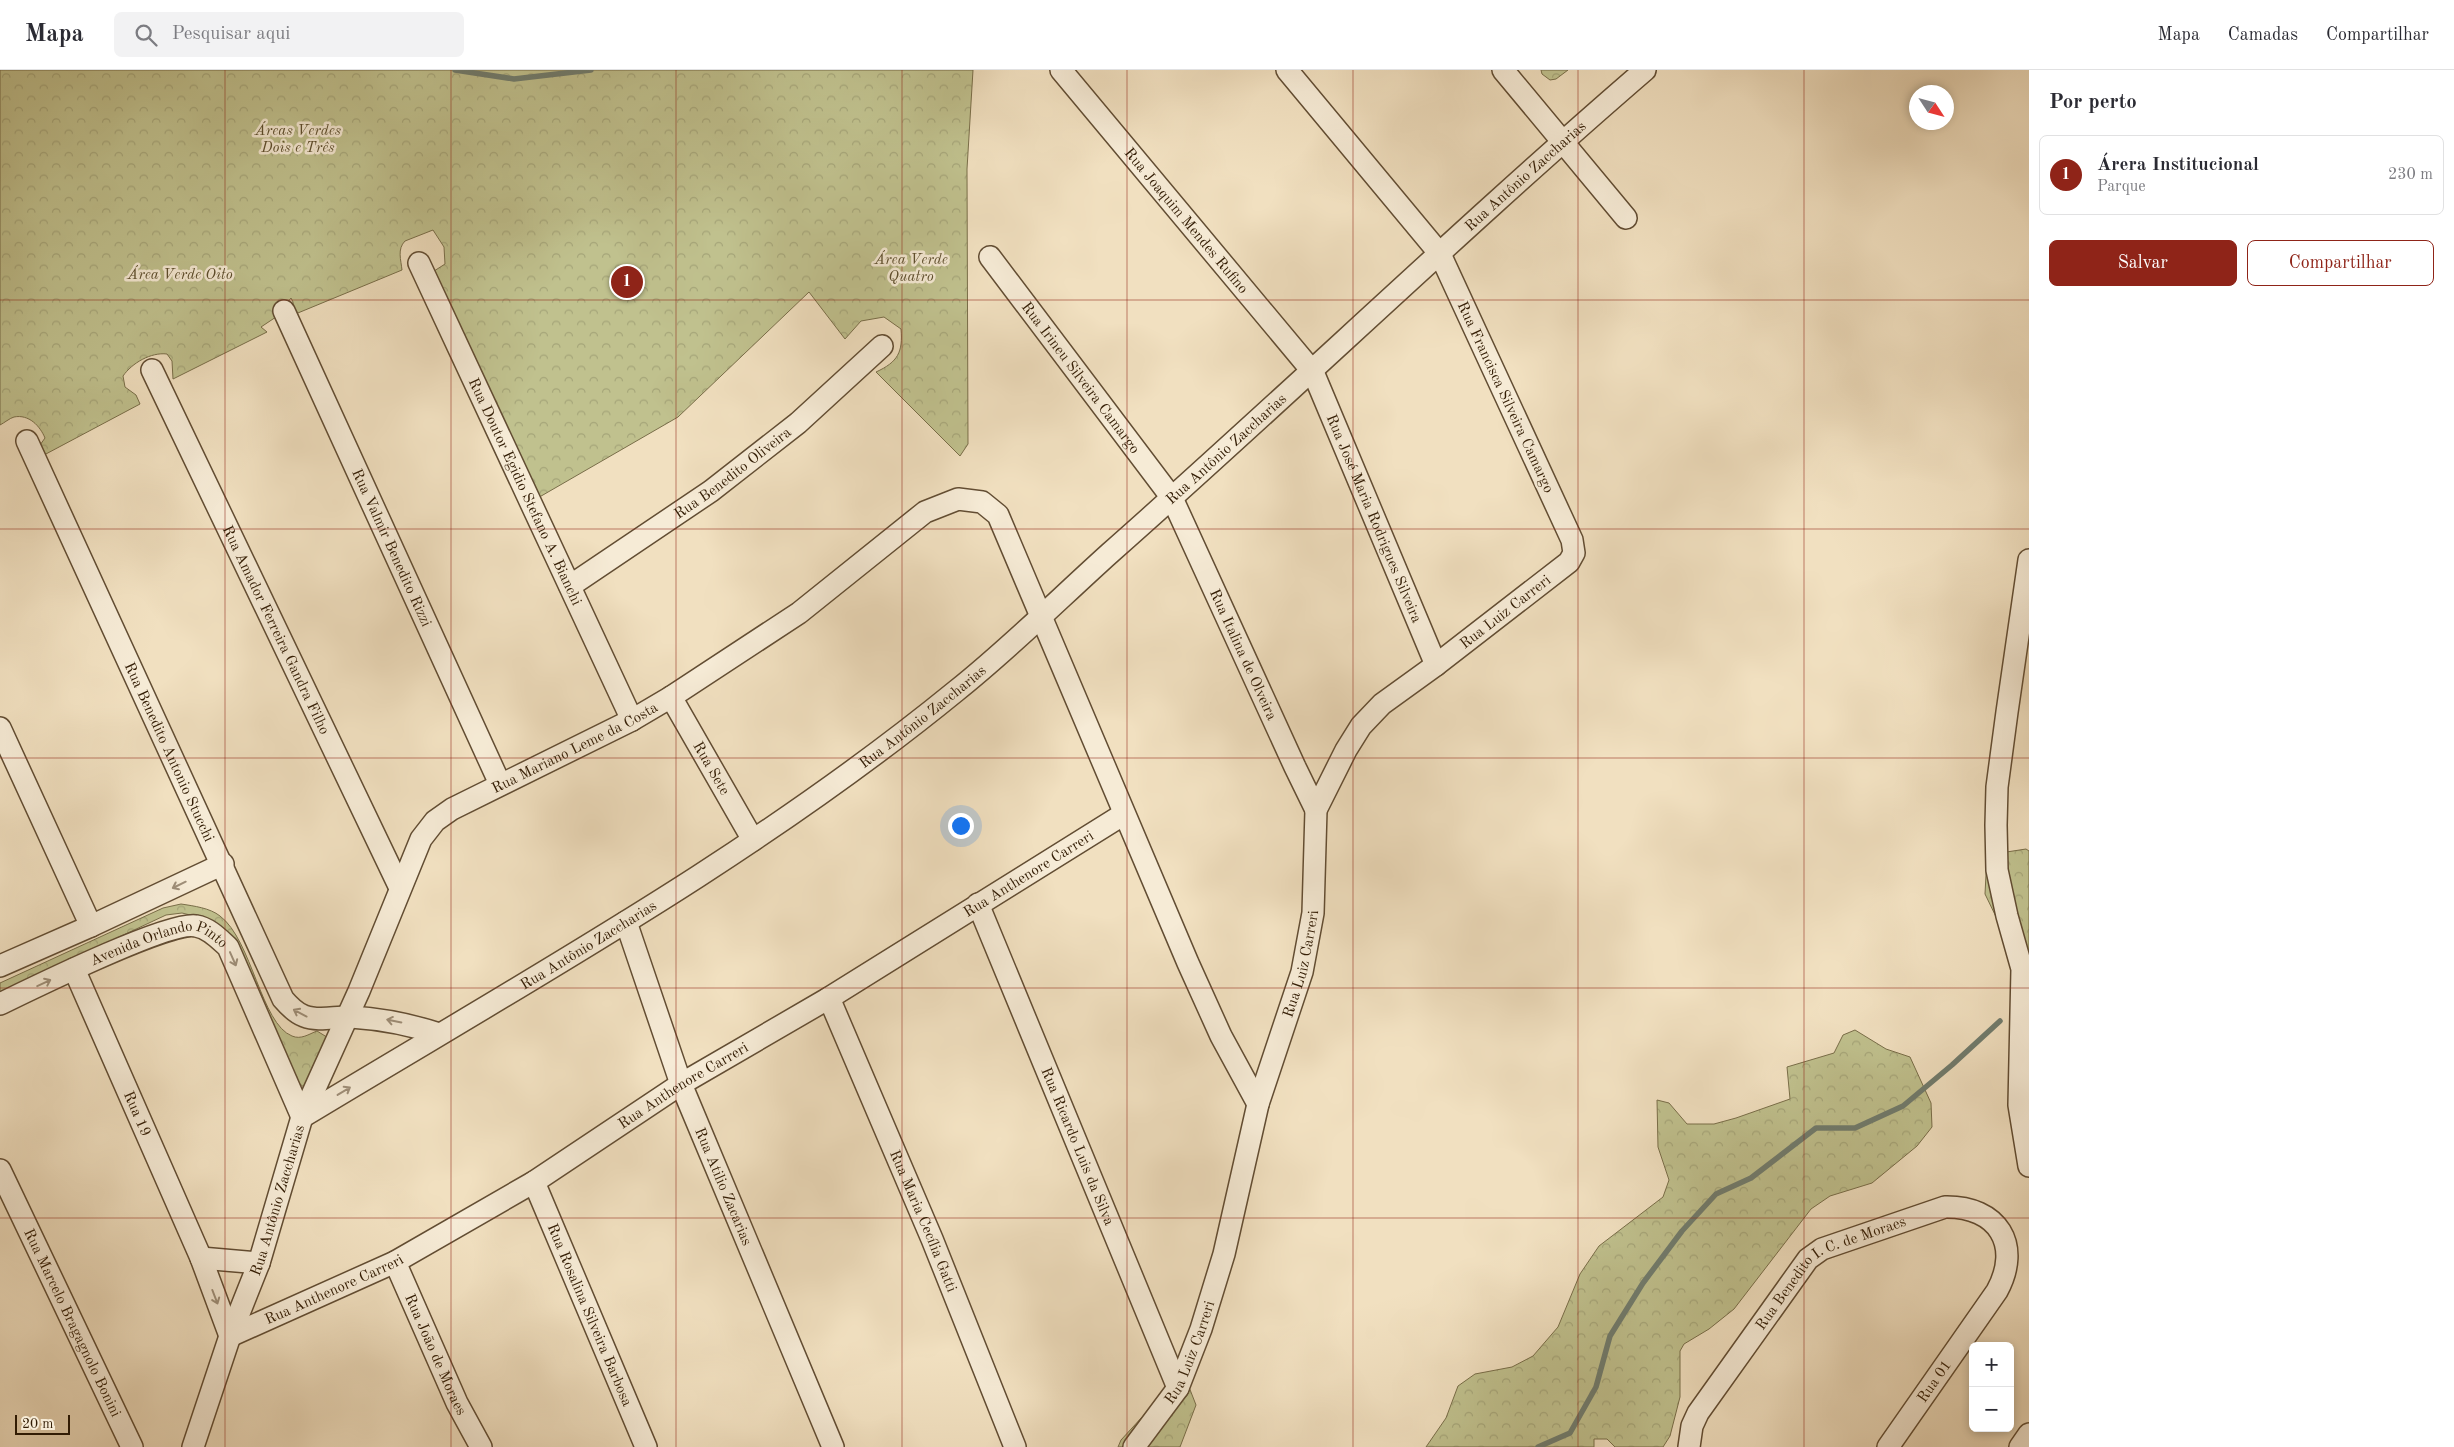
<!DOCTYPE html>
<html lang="pt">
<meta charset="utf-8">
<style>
body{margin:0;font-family:"Old Standard TT",serif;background:#f2f2f3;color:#2b2b33}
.controls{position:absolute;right:15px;bottom:15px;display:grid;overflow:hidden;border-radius:8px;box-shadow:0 2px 8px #0003}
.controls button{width:45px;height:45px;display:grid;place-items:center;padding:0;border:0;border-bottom:1px solid #e1e1e2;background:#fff;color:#2b2b33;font:25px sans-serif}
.compass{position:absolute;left:1909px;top:15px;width:45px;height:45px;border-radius:50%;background:#fff;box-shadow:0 2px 8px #0003;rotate:126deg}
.scale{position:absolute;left:15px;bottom:12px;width:55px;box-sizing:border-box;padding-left:5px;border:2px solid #321c04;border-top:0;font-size:14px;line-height:18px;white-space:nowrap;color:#321c04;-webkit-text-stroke:4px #f6ebd6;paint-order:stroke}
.you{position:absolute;left:960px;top:755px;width:18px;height:18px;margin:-12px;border:4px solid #fff;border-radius:50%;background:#1a73e8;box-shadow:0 0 0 8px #1a73e833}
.badge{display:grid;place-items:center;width:32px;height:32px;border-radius:50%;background:#8f2418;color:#fff;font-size:16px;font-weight:700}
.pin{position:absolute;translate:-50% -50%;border:2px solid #fff;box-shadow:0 1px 5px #0006}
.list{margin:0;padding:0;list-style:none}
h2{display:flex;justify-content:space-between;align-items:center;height:65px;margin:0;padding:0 20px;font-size:21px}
h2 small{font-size:16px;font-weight:400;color:#7c7c81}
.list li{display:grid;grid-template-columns:32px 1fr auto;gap:15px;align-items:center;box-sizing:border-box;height:80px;margin:0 10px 10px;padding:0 10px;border:1px solid #e1e1e2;border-radius:8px}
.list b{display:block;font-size:19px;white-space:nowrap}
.list p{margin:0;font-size:16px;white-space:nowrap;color:#7c7c81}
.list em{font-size:16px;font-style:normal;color:#7c7c81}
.actions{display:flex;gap:10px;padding:15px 20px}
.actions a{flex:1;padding:11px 0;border:1px solid #8f2418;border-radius:8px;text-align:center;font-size:18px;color:#8f2418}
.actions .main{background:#8f2418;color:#fff}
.icon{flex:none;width:28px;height:28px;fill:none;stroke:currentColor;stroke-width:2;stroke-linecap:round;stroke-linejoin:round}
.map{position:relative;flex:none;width:2029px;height:1377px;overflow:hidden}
header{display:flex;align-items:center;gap:30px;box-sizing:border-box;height:70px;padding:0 25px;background:#fff;border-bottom:1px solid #e1e1e2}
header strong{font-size:24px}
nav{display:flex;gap:28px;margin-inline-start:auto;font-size:18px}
.search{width:350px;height:45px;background:#f2f2f3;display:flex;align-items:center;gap:12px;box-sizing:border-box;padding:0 18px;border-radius:8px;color:#7c7c81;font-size:19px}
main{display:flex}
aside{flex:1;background:#fff}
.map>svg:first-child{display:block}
.forest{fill:url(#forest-crowns);stroke:#796e49}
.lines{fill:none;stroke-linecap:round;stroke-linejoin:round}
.stream{stroke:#717d6f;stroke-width:5.5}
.minor-casing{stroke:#624d33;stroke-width:24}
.minor{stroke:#f6ebd6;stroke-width:21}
.oneway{stroke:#9e8e78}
.grid{fill:none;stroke:#8f2418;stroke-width:1;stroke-opacity:0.55}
.labels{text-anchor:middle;stroke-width:5;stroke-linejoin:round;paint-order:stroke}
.park-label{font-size:15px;font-style:italic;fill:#5d4e2d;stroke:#f6ebd6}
.street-label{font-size:15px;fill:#321c04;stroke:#f6ebd6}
</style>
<header>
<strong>Mapa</strong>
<div class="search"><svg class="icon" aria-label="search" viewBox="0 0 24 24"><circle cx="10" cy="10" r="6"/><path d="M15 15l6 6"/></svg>Pesquisar aqui</div>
<nav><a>Mapa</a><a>Camadas</a><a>Compartilhar</a></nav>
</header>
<main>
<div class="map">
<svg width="2029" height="1377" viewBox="0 0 2029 1377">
<defs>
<pattern id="forest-crowns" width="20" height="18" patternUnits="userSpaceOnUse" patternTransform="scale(1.25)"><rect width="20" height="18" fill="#c0c18e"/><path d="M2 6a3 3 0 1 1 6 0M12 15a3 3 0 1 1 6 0" fill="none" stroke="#a5a579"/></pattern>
</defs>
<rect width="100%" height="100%" fill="#f1e0c0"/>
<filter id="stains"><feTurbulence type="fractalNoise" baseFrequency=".004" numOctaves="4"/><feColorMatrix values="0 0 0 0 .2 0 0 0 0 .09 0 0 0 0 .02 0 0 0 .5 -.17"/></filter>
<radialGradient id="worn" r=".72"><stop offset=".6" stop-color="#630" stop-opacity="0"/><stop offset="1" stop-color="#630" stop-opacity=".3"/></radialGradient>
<path class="forest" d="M0,0H973L967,99L968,374L960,386L876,302C898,292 903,282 901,259L884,247L861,251L845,269L809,222L678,347L536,429L431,203L445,194L444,177L433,160L405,171C397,179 401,190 402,200L293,245V232L291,228L276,247L261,257L267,262L173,309L172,291L167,284C151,282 132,293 123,306L125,317L136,325L140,334L44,385L40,375L45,368C40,356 29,344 14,347C10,348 4,353 0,355Z
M1541,0H1568L1556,9L1550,10L1542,4Z
M2026,779L2029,781V915L1985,824L1987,785Z
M181,834C194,836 210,838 220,846C252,870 261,954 292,966C301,970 309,964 317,961L330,969L311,1023L294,1009L198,847L182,843L166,845L0,923V913L163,838Z
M1855,960L1886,979L1910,987L1931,1033L1932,1057L1917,1076L1872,1113L1830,1126L1811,1139L1734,1239L1709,1259L1684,1274L1680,1281V1327L1670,1366L1663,1377H1615L1607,1369H1594V1377H1426L1446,1348L1458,1316L1475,1304L1512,1297L1533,1286L1558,1257L1580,1204L1599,1176L1663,1127L1669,1110L1658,1077L1657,1030L1669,1033L1687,1054H1714L1736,1048L1790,1029L1787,997L1834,983L1843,965Z
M1189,1317L1196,1335L1180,1377H1118L1121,1370L1165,1322Z"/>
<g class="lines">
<path class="stream" d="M455,0L514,9L591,0
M1538,1377L1570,1363L1596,1317L1610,1266L1643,1213L1682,1161L1716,1124L1751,1108L1816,1058H1855L1903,1036L1952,995L2000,951"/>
<defs>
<g id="minor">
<path id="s1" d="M1061,0L1313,302L1436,595"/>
<path d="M1503,0L1626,148"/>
<path id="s2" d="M990,187L1172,428L1295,697L1316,740"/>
<path id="s3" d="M419,193L632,650"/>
<path id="s4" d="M284,241L500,714"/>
<path id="s5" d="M152,300L400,818"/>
<path id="s6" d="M27,371L283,929C289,936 296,943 304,946C319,952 336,946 351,947C382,949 409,954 439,964"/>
<path d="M2029,490L2007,642L1997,717L1996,755L1997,800L2007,846L2022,899L2019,1035L2029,1096"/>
<path id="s7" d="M570,516L711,421L798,353L882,276"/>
<path id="s8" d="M671,627L753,770"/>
<path d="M0,658L91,856"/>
<path id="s9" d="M978,834L1178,1318"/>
<path id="s10" d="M626,852L681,1014L833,1377"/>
<path d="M0,896L91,856L223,794"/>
<path id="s11" d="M74,899L201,1188L230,1266"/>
<path id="s12" d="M829,928L932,1169L1015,1377"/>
<path id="s13" d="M0,934C31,919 171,850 196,856C209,858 219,869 228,877L302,1047"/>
<path id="s14" d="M302,1047C525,912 754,786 956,621C1010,578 1059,529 1110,483C1290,324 1463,157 1645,0"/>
<path id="s15" d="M0,1100L132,1377"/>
<path id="s16" d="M534,1112L646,1377"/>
<path d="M201,1188L259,1193"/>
<path id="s17" d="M395,1192L457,1333L481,1377"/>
<path id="s18" d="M230,1266L395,1192L534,1112L681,1014L829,928L1124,744"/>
<path id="s19" d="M193,1377L230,1266L259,1193L302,1047L359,921L421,769L435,751L452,739L632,650L671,627L799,543L925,442L958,429L982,432L998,445L1188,893L1221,966L1258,1034"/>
<path id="s20" d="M1134,1377L1178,1318L1201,1259L1224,1184L1258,1034L1302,902L1313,843L1316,740L1346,680L1361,656L1382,634L1436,595L1569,492L1574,483L1572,470L1440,184L1287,0"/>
<path id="s21" d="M1689,1377L1692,1356L1698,1343L1808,1189L1822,1179L1945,1137C1998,1136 2022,1175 1997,1221L1888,1377"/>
<path d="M2020,1377L2029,1364"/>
</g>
</defs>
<use href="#minor" class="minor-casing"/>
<use href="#minor" class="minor"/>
</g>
<defs><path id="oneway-shaft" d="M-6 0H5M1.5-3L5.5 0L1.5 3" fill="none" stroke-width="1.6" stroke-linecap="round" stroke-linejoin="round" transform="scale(1.25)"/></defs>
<g class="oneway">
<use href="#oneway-shaft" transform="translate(179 815) rotate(154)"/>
<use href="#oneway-shaft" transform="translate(233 889) rotate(66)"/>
<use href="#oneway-shaft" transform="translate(44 913) rotate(-25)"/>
<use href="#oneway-shaft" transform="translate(300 943) rotate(-152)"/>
<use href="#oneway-shaft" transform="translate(394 951) rotate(-169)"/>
<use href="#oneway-shaft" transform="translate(344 1021) rotate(-31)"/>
<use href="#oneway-shaft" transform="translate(215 1227) rotate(69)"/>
</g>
<path class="grid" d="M225,0V1377M451,0V1377M676,0V1377M902,0V1377M1127,0V1377M1353,0V1377M1578,0V1377M1804,0V1377M0,230H2029M0,459H2029M0,688H2029M0,918H2029M0,1148H2029"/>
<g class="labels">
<g class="park-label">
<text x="298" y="65">Áreas Verdes<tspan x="298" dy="17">Dois e Três</tspan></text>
<text x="911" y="194">Área Verde<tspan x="911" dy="17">Quatro</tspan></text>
<text x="180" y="209">Área Verde Oito</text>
</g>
<g class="street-label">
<text dy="5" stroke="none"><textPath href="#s14" startOffset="1549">Rua Antônio Zaccharias</textPath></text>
<text dy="5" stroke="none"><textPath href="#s1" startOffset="196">Rua Joaquim Mendes Rufino</textPath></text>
<text dy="5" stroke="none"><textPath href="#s2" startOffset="151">Rua Irineu Silveira Camargo</textPath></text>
<text transform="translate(1506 327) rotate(65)" y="5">Rua Francisca Silveira Camargo</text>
<text dy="5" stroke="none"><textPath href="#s14" startOffset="1144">Rua Antônio Zaccharias</textPath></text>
<text dy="5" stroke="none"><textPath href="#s7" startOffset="198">Rua Benedito Oliveira</textPath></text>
<text dy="5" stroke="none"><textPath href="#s3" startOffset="252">Rua Doutor Egidio Stefano A. Bianchi</textPath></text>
<text dy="5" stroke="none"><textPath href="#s1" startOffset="552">Rua José Maria Rodrigues Silveira</textPath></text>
<text dy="5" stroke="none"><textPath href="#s4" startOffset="260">Rua Valmir Benedito Rizzi</textPath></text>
<text dy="5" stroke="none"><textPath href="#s20" startOffset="951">Rua Luiz Carreri</textPath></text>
<text dy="5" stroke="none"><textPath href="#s5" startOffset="288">Rua Amador Ferreira Gandra Filho</textPath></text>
<text dy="5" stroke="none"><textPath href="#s2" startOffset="474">Rua Italina de Olveira</textPath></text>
<text dy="5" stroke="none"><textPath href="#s14" startOffset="739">Rua Antônio Zaccharias</textPath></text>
<text dy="5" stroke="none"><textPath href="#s19" startOffset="831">Rua Mariano Leme da Costa</textPath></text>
<text dy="5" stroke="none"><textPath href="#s6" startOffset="342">Rua Benedito Antonio Stucchi</textPath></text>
<text dy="5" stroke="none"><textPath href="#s8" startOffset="82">Rua Sete</textPath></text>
<text dy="5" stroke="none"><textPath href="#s18" startOffset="924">Rua Anthenore Carreri</textPath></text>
<text dy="5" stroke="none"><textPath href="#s14" startOffset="334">Rua Antônio Zaccharias</textPath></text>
<text dy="5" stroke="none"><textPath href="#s13" startOffset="174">Avenida Orlando Pinto</textPath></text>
<text dy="5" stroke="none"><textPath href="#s20" startOffset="516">Rua Luiz Carreri</textPath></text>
<text dy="5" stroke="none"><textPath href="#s18" startOffset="519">Rua Anthenore Carreri</textPath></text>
<text dy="5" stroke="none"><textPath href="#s11" startOffset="158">Rua 19</textPath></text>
<text dy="5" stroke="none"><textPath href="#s9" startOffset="262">Rua Ricardo Luis da Silva</textPath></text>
<text dy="5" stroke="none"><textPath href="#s10" startOffset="282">Rua Atilio Zacarias</textPath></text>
<text dy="5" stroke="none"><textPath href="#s19" startOffset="261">Rua Antônio Zaccharias</textPath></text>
<text dy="5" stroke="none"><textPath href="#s12" startOffset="242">Rua Maria Cecília Gatti</textPath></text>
<text dy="5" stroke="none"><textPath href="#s21" startOffset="235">Rua Benedito I. C. de Moraes</textPath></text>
<text dy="5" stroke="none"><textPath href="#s18" startOffset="114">Rua Anthenore Carreri</textPath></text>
<text dy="5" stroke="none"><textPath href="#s16" startOffset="144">Rua Rosalina Silveira Barbosa</textPath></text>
<text dy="5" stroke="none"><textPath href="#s15" startOffset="169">Rua Marcelo Bragagnolo Bonini</textPath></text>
<text dy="5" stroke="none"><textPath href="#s20" startOffset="111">Rua Luiz Carreri</textPath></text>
<text dy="5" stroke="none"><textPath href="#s17" startOffset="101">Rua João de Moraes</textPath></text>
<text transform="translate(1934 1311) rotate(-55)" y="5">Rua 01</text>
</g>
</g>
<rect width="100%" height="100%" filter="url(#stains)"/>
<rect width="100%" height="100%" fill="url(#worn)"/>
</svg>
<div class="controls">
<button>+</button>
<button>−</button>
</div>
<svg class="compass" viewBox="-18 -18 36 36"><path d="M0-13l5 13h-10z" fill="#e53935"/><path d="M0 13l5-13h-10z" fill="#7c7c81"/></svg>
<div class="scale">20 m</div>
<div class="you"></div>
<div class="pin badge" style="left:627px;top:212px">1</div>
</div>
<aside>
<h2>Por perto<small></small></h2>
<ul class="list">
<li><span class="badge">1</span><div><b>Árera Institucional</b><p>Parque</p></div><em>230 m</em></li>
</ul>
<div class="actions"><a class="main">Salvar</a><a>Compartilhar</a></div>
</aside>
</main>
